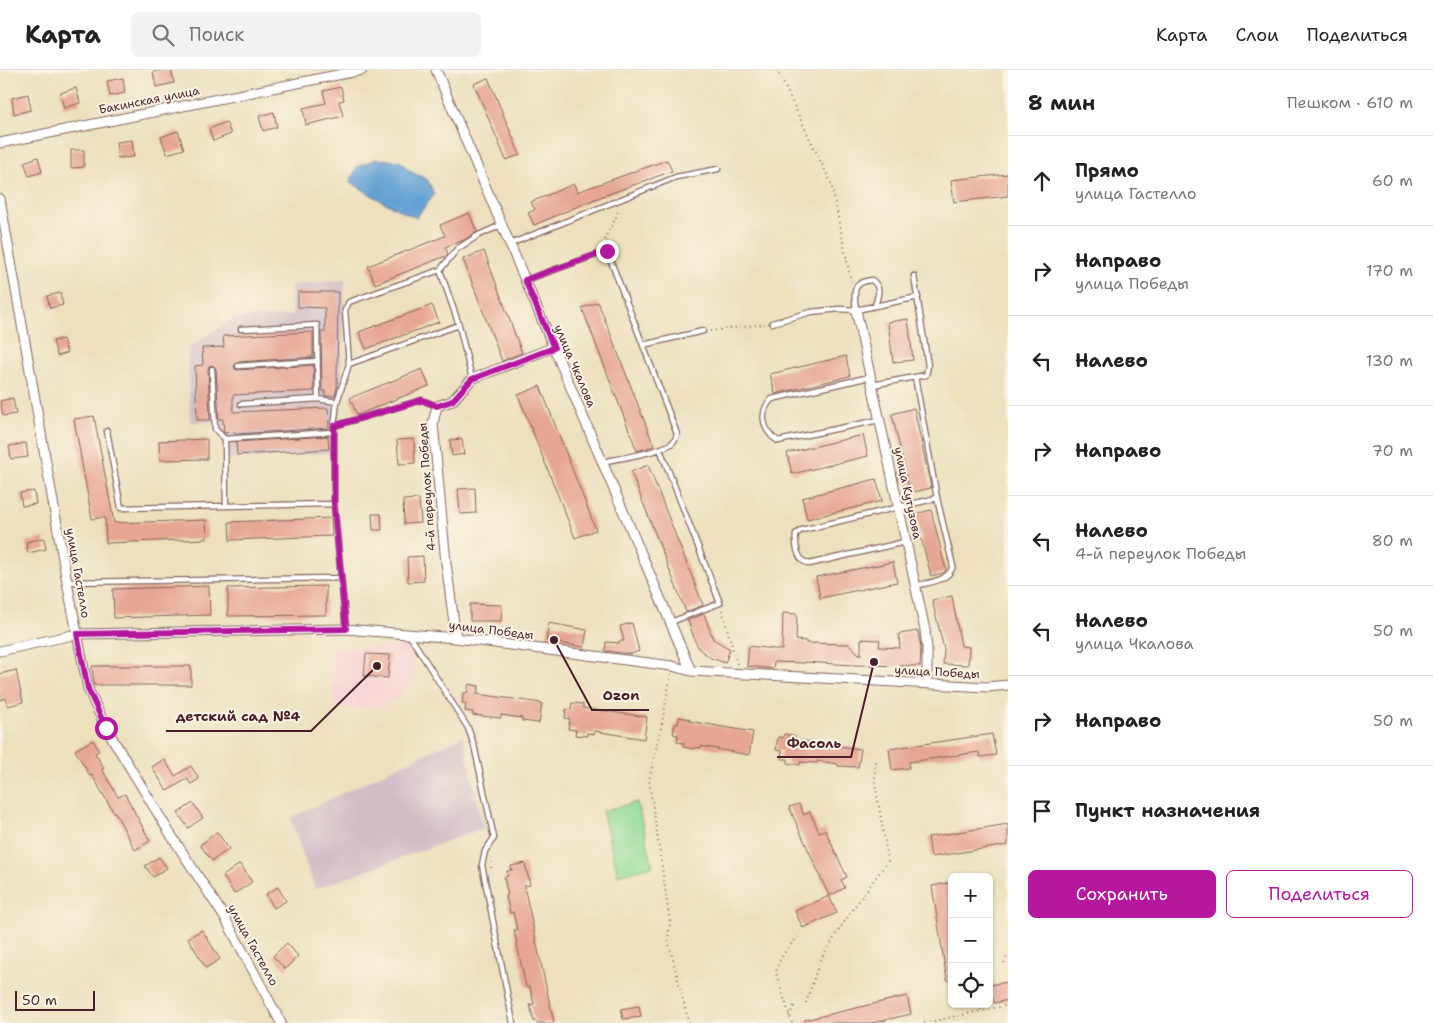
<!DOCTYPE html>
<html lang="ru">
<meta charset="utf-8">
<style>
body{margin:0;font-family:"Shantell Sans",sans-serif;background:#f2f2f2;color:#222}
.controls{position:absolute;right:15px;bottom:15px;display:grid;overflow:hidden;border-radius:8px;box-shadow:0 1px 4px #0004}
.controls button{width:45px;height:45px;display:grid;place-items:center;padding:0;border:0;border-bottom:1px solid #e0e0e0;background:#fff;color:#222;font:25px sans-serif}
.scale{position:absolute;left:15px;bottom:12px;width:80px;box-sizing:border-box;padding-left:5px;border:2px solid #4a1f2b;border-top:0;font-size:14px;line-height:18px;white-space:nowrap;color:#4a1f2b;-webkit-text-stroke:4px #fcf5e5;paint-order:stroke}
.stop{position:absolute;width:15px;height:15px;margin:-11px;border:4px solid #b5179e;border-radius:50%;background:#fff}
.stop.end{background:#b5179e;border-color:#fff;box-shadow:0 1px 5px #0008}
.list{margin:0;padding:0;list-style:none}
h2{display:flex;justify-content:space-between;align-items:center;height:65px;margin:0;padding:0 20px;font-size:21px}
h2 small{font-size:16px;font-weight:400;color:#767676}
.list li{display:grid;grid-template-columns:32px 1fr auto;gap:15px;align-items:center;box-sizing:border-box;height:90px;padding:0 20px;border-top:1px solid #e0e0e0}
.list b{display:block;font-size:19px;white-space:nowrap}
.list p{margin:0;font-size:16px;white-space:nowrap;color:#767676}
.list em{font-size:16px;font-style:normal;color:#767676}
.actions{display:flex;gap:10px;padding:15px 20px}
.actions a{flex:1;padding:11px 0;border:1px solid #b5179e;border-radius:8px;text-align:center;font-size:18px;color:#b5179e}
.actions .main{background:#b5179e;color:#fff}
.icon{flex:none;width:28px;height:28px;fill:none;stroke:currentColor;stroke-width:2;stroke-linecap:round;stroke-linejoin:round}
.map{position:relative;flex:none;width:1008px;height:953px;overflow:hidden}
header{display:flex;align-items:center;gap:30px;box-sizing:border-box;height:70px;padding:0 25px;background:#fff;border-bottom:1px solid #e0e0e0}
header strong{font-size:24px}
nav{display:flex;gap:28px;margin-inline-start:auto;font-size:18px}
.search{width:350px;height:45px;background:#f2f2f2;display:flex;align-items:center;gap:12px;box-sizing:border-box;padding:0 18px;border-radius:8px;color:#767676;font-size:19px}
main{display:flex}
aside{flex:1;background:#fff}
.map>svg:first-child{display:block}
.built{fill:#f7cfd2}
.industrial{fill:#d2bdc6}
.green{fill:#8dd995;stroke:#6c7c60}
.water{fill:#63a1d4;stroke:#566080}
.building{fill:#e7a694}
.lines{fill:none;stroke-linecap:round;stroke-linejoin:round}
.lane-casing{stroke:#83635e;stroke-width:7}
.street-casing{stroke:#83635e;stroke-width:11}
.path{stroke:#83635e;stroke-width:2;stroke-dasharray:1 4;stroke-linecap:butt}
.lane{stroke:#fff;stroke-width:4.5}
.street{stroke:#fff;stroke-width:9}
.route{stroke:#b5179e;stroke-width:6}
.labels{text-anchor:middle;stroke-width:4;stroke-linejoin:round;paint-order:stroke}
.street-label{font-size:12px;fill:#4a1f2b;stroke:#fcf5e5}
.leader{fill:none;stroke:#4a1f2b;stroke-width:2}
.callout-dot{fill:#4a1f2b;stroke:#fcf5e5;stroke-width:2}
.callout-label{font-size:14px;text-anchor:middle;font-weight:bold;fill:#4a1f2b;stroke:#fcf5e5;stroke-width:4;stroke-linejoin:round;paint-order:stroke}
</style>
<header>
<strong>Карта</strong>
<div class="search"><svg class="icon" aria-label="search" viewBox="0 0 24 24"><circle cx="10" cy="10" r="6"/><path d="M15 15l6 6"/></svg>Поиск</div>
<nav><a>Карта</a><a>Слои</a><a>Поделиться</a></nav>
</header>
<main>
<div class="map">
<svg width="1008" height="953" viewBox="0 0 1008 953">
<rect width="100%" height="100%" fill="#fcf5e5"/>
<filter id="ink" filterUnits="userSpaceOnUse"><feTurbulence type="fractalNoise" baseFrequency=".02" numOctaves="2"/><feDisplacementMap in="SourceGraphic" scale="10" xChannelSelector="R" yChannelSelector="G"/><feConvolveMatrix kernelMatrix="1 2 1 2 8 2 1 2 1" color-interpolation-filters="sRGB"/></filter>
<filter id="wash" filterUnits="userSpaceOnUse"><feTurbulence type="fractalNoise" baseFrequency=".0096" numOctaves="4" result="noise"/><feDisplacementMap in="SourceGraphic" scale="20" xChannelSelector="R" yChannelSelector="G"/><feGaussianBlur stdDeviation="1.12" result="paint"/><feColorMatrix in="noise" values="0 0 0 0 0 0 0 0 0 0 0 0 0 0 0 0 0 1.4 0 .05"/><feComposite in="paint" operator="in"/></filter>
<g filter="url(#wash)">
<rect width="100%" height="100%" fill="#ece0bd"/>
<path class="built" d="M409,576L415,611L400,625L384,637L335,639L330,578Z"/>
<path class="industrial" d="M345,210L341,323L334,383L228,389L218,353L190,352L188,278L234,248L292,246L291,215Z
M463,666L483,758L315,819L290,748Z"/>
<path class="green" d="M637,732L653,796L618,805L602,741Z"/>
<path class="water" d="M375,89L400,91L410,101L428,110L434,125L416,148L383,132L350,112L357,97Z"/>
<g id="blocks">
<path class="building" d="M163,0H171L174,13L156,17L153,2Z
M123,8L125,23L110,26L107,11Z
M488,8L520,85L506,90L474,14Z
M341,17L344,30L339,31L343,46L306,55L303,38L326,33L323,21Z
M76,18L80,33L64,38L60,23Z
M28,24L31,40L14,44L12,28Z
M274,42L277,57L263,61L259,46Z
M226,52L231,64L213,71L209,59Z
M178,61L184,79L167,84L161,67Z
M132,70L134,87L118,88L116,72Z
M71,80H84V97L71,98Z
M38,87L42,102L29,106L24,92Z
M667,90L672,101L595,129L534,155L528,143L535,140L531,132L574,114L577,122Z
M1008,104V126L954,132L951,110Z
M469,143L477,162L464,170L445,177L448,184L446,186L375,214L368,196L445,166L440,155Z
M484,181L522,283L502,291L463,189Z
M298,222H338L337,317L335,326H325V321H322L321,262H325V238L298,237Z
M60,223L63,235L50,238L47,226Z
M598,232L654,376L637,381L582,238Z
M432,235L439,252L366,279L359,262Z
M908,249L913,290L893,292L888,252Z
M313,262V287L238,292L234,296L235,299L238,300L313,295L314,321L233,325V342L328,338L329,358L235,364V362L224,363L223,349H219L216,299L212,295L209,296L208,299L210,350H197L195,296L203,295L202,278L224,277L223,266Z
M63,269L67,283L57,286L53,271Z
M846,286L850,306L775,324L770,304Z
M422,299L429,316L357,345L350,328Z
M540,316L596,460L575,468L518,325Z
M13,328L16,344L3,346L0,331Z
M914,338L931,418L910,423L892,344Z
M94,346L114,453L206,450L207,469L106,473L105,447L92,449L74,349Z
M863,365L868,386L792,404L787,383Z
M328,366L329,379L237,385L236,372Z
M207,369V389L160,390L159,371Z
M414,369L415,393L399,394L397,370Z
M462,369L464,384L452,386L450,370Z
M26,373L28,387L11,389L9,376Z
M648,395L703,535L686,542L631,402Z
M876,409L882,431L807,449L802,428Z
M475,418L476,443L460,444L458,419Z
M34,421L36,434L22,436L20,423Z
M419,429L421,453L404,454L403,430Z
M931,440L946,500L943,503L931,506L915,444Z
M372,444H381L382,460H373Z
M331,448L332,466L230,470L229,452Z
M44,468L46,479L28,483L26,472Z
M423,486L424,511L408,512L407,487Z
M893,492L897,512L820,528L816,507Z
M209,516L210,545L114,548L113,519Z
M326,516V545L228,546V518Z
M952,526L961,576L969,577L968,595L943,594L944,579L932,530Z
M470,534L502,535L501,551H470Z
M783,543L797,544L796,570L806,571V573L849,574L861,586V569L880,570L879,577L900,578L899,564L918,561L921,578L920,596L853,595L805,592V593L774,592L773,599L747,596L749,576L782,580Z
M704,544L713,569L730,579L725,593L711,588L700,580L695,571L688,550Z
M549,553L587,560L584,577L546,571Z
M632,553L639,581L631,584L605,581L606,572L619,573V571H624L620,556Z
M366,584L390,585L388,608L364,606Z
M92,596H191V615H94Z
M16,600L23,632L8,636L6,628L0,630V604Z
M469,614L479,616L477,624L542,633L539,653L522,651V648L501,645V648L472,645L473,642L465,641L466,633H462L463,623H467Z
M572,633L583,634V638L647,647L644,669L594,661V664L587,663V666L575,665L576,660L568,659L570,649L565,648L566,639L571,640Z
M679,647L690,649L689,651L753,662L749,685L701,676V678L695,677V679L683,677L684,673L677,672L678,665L673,664L675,654H678Z
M784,664L795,666V670L861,679L858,697L838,696V694L817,691V693L800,692V695L788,693V689H781L782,681L776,680L778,667L783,668Z
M992,664L996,685L980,687L979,682L909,692V698L892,700L889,679Z
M93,670L99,681L95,683L104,698L102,699L118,727L125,724L150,771L135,780L115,742L114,743L92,705L90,706L75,680Z
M164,689L175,706L191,696L199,709L191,714L187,709L167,721L152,697Z
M193,733L203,748L188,758L178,743Z
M799,734L804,745L810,742L819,762L825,760L847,807L841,810L845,818L829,826L789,737Z
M1008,754V775L931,787L928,767Z
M217,762L229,779L212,791L200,775Z
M159,787L167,798L153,807L145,796Z
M525,793L530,815L524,816L554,953H537L536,951H534L530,935L534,934L530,917H526L514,860H517L513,842L510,843L506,826L508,825L504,807L508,806L507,801L512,800L511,796Z
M240,794L252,812L234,824L223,806Z
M952,812V910H947L932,816Z
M278,817L286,831L274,838L266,824Z
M829,826L837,843L803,858L795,841Z
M202,860L220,889L206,898L188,868Z
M287,873L298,886L285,899L273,886Z
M1008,912V930L994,933L990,915Z
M907,926L911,944L873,953H805V950Z
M639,936L641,947L623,949L621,939Z"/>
</g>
</g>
<g filter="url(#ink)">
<use href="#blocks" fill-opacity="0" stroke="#83635e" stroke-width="1"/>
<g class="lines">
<defs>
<path id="lane" d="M510,174L676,107L718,99
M440,200L457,179L479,165L501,155
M526,210L607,181L677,364C676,368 675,371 671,374C656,383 621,388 602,392
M856,240C854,223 851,212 872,210C882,219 878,224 875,236
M772,253L811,242L839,239L856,240L918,227
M459,255L472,309
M241,259L317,255L318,329
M643,275L703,261
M238,296L318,291
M212,299L215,359L225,369
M870,307L772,329C758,342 763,362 778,371L879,350
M872,315L926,305L928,296L914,206
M241,334L318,329L337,332
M334,356L337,332L349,294L345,240L349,232L440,200L459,255L349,294
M107,361L121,438L226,436
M333,362L225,369L226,436L334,434
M660,379L720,533L671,552
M905,472L809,494C797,491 795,475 796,464L802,460L937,428
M67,512L340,508
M915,516C929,512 948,512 953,496L937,428L915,307
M346,559L334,434V356L422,330L437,336
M410,566L468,658L474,675L494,768L485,781L482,795L513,953"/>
<path id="street" d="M436,0L691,601
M0,73L362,0
M0,129L67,512L88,619L106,658L171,765L225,848L281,953
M856,240L925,560L927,578V613
M456,568L446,493L433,353L437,336L452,331L472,309L554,277
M0,581L77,564L346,559L456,568L672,596L691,601L987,617L1008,615"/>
</defs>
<use href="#lane" class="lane-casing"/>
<use href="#street" class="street-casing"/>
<path class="path" d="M777,0L831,113L851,211
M605,175C604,160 618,152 618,138
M710,261L765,254
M722,540L737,594
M671,604L661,658L649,710L670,852L668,870L689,953
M491,798L492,788
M1004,893L1008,884
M806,933L820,890L850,843L888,791L875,712V689
M980,934L981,941L1008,935
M789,946L795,935
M792,953L776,903C777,891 789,875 798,867
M924,953L981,941"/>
<use href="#lane" class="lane"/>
<use href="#street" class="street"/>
</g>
</g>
<g class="lines" filter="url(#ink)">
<path class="route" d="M106,658L88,619L77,564L346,559L334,434V356L422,330L437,336L452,331L472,309L554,278L525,210L607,181"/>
</g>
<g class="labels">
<g class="street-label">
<text transform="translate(149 30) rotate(-11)" y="4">Бакинская улица</text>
<text transform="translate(575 296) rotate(67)" y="4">улица Чкалова</text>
<text transform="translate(427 417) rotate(-94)" y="4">4-й переулок Победы</text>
<text transform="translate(908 423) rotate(78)" y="4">улица Кутузова</text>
<text transform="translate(78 503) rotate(80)" y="4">улица Гастелло</text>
<text transform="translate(491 560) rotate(7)" y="4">улица Победы</text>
<text transform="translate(937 602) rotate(3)" y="4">улица Победы</text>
<text transform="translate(253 875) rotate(61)" y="4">улица Гастелло</text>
</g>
</g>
<path class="leader" d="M554 570L592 640H649M377 596L311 661H166M874 592L851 687H777"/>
<g class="callout-dot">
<circle cx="554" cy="570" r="5"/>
<circle cx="377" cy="596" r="5"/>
<circle cx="874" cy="592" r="5"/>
</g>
<g class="callout-label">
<text x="621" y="630">Ozon</text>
<text x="238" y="651">детский сад №4</text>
<text x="814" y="678">Фасоль</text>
</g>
</svg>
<div class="controls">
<button>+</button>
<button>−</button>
<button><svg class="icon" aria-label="locate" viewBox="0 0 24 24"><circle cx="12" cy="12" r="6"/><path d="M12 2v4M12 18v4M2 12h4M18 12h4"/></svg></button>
</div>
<div class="scale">50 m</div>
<div class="stop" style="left:106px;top:658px"></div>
<div class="stop end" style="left:607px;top:181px"></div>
</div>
<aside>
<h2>8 мин<small>Пешком · 610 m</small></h2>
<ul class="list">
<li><svg class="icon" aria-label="ahead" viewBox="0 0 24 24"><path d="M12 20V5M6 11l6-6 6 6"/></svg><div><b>Прямо</b><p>улица Гастелло</p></div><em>60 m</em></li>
<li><svg class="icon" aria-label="right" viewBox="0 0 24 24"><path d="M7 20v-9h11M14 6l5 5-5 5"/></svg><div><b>Направо</b><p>улица Победы</p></div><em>170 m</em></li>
<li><svg class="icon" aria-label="left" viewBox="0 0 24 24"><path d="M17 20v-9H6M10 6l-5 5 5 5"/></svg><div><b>Налево</b></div><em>130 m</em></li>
<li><svg class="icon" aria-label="right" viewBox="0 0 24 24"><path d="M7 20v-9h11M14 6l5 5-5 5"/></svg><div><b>Направо</b></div><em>70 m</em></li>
<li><svg class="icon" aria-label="left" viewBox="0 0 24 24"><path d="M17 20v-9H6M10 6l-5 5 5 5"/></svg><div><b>Налево</b><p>4-й переулок Победы</p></div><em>80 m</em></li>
<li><svg class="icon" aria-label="left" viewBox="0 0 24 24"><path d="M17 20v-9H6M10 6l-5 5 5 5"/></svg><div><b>Налево</b><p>улица Чкалова</p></div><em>50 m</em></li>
<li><svg class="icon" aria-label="right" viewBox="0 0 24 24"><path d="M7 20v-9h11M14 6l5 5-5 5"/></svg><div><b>Направо</b></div><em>50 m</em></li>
<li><svg class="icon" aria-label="arrive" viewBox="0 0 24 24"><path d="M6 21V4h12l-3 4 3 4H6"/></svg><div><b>Пункт назначения</b></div></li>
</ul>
<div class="actions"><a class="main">Сохранить</a><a>Поделиться</a></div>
</aside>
</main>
